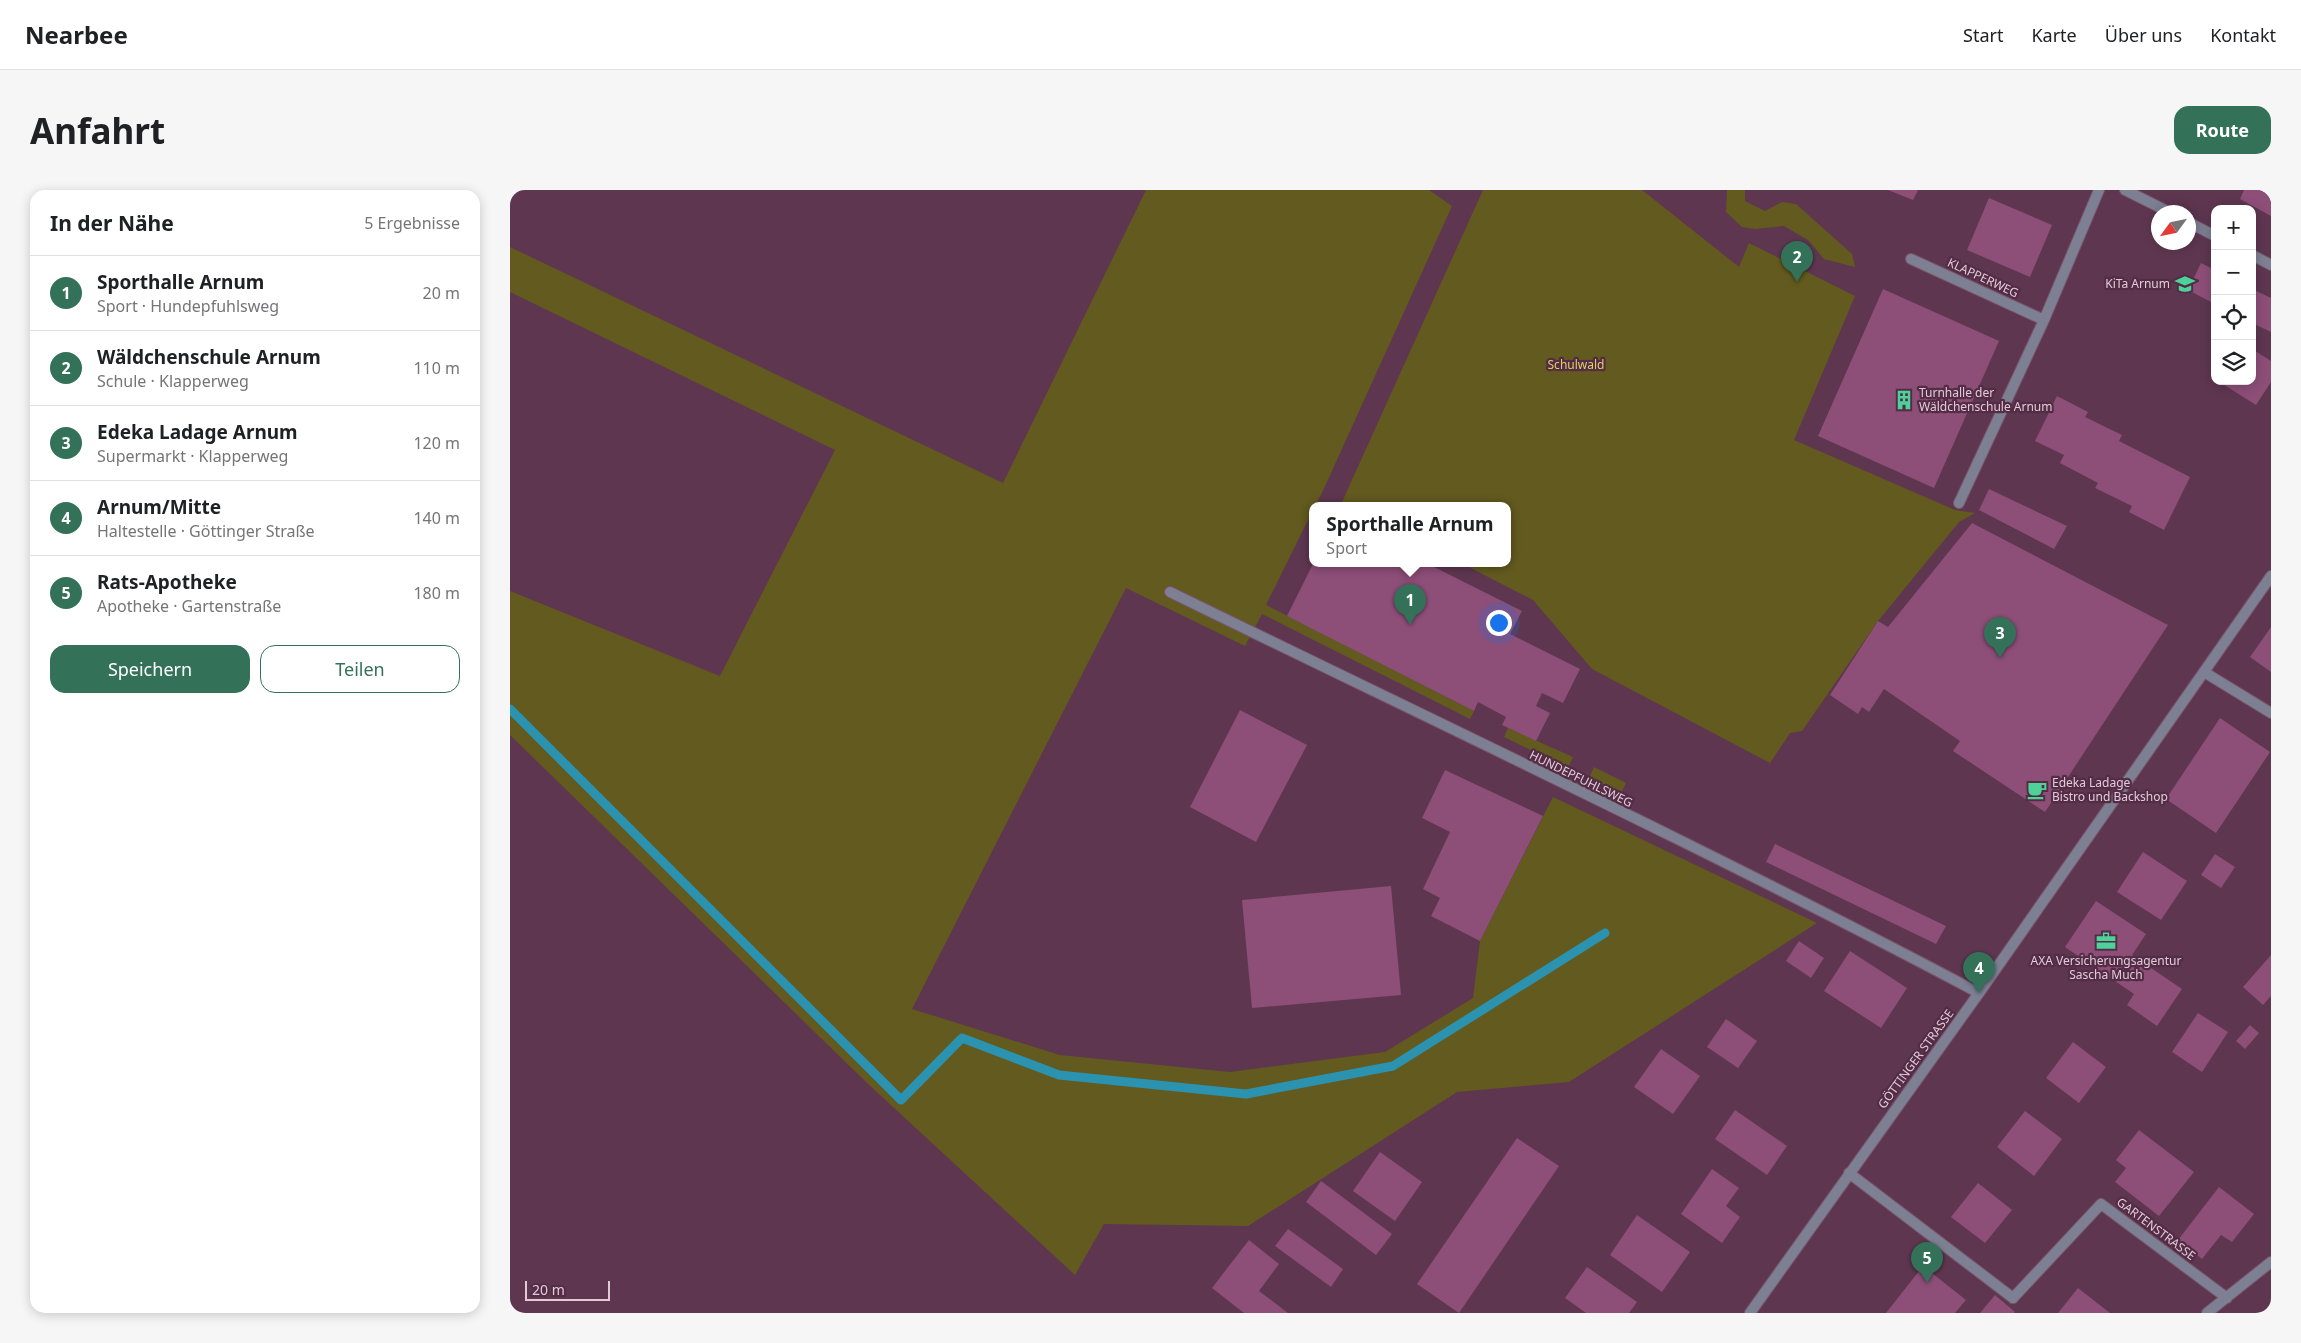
<!DOCTYPE html>
<html lang="de">
<meta charset="utf-8">
<style>
body{margin:0;font-family:"Noto Sans",sans-serif;background:#f6f6f6;color:#202124}
.controls{position:absolute;right:15px;top:15px;display:grid;overflow:hidden;border-radius:10px;box-shadow:0 2px 12px #0003}
.controls button{width:45px;height:45px;display:grid;place-items:center;padding:0;border:0;border-bottom:1px solid #e0e0e0;background:#fff;color:#202124;font:25px sans-serif}
.compass{position:absolute;left:1641px;top:15px;width:45px;height:45px;border-radius:50%;background:#fff;box-shadow:0 2px 12px #0003;rotate:237deg}
.scale{position:absolute;left:15px;bottom:12px;width:85px;box-sizing:border-box;padding-left:5px;border:2px solid #e3cad9;border-top:0;font-size:14px;line-height:18px;white-space:nowrap;color:#e3cad9;-webkit-text-stroke:4px #532c45;paint-order:stroke}
.you{position:absolute;left:988px;top:432px;width:18px;height:18px;margin:-12px;border:4px solid #fff;border-radius:50%;background:#1a73e8;box-shadow:0 0 0 8px #1a73e833}
.badge{display:grid;place-items:center;width:32px;height:32px;border-radius:50%;background:#347159;color:#fff;font-size:16px;font-weight:700}
.pin{position:absolute;translate:-50% -41px;filter:drop-shadow(0 1px 2px #0008)}
.pin::after{content:'';position:absolute;top:26px;width:18px;height:15px;background:inherit;clip-path:polygon(0 0,100% 0,50% 100%)}
.popup{position:absolute;left:799px;top:312px;width:202px;height:65px;box-sizing:border-box;display:grid;place-content:center;border-radius:10px;background:#fff;filter:drop-shadow(0 1px 4px #0005);font-size:16px;white-space:nowrap;color:#757577}
.popup b{font-size:19px;color:#202124}
.popup::after{content:'';position:absolute;left:50%;top:100%;margin-left:-10px;border:10px solid transparent;border-top-color:#fff}
.list{margin:0;padding:0;list-style:none}
h2{display:flex;justify-content:space-between;align-items:center;height:65px;margin:0;padding:0 20px;font-size:21px}
h2 small{font-size:16px;font-weight:400;color:#757577}
.list li{display:grid;grid-template-columns:32px 1fr auto;gap:15px;align-items:center;box-sizing:border-box;height:75px;padding:0 20px;border-top:1px solid #e0e0e0}
.list b{display:block;font-size:19px;white-space:nowrap}
.list p{margin:0;font-size:16px;white-space:nowrap;color:#757577}
.list em{font-size:16px;font-style:normal;color:#757577}
.actions{display:flex;gap:10px;padding:15px 20px}
.actions a{flex:1;padding:11px 0;border:1px solid #347159;border-radius:15px;text-align:center;font-size:18px;color:#347159}
.actions .main{background:#347159;color:#fff}
.icon{flex:none;width:28px;height:28px;fill:none;stroke:currentColor;stroke-width:2;stroke-linecap:round;stroke-linejoin:round}
.map{position:relative;flex:none;width:1761px;height:1123px;overflow:hidden;border-radius:15px}
header{display:flex;align-items:center;gap:30px;box-sizing:border-box;height:70px;padding:0 25px;background:#fff;border-bottom:1px solid #e0e0e0}
header strong{font-size:24px}
nav{display:flex;gap:28px;margin-inline-start:auto;font-size:18px}
.intro{display:flex;align-items:center;justify-content:space-between;box-sizing:border-box;height:120px;padding:0 30px}
h1{margin:0;font-size:35px}
.button{padding:12px 22px;border-radius:15px;background:#347159;color:#fff;font-size:18px;font-weight:700}
main{display:flex;gap:30px;padding:0 30px}
aside{flex:1;background:#fff;border-radius:15px;box-shadow:0 2px 12px #0003}
.map>svg:first-child{display:block}
.green{fill:#625a1e}
.lines{fill:none;stroke-linecap:round;stroke-linejoin:round}
.stream{stroke:#2b92b0;stroke-width:9}
.building{fill:#8d4e78}
.service-casing{stroke:#79546b;stroke-width:12}
.minor-casing{stroke:#79546b;stroke-width:12}
.tertiary-casing{stroke:#79546b;stroke-width:12}
.service{stroke:#7d7f93;stroke-width:10}
.minor{stroke:#7d7f93;stroke-width:10}
.tertiary{stroke:#7d7f93;stroke-width:10}
.labels{text-anchor:middle;stroke-width:4.5;stroke-linejoin:round;paint-order:stroke}
.street-label{font-size:12px;fill:#e3cad9;stroke:#532c45}
.poi-label{font-size:12px;fill:#e3cad9;stroke:#532c45;text-anchor:start}
.park-label{font-size:12px;fill:#dfd063;stroke:#532c45}
</style>
<header>
<strong>Nearbee</strong>
<nav><a>Start</a><a>Karte</a><a>Über uns</a><a>Kontakt</a></nav>
</header>
<div class="intro"><h1>Anfahrt</h1><a class="button">Route</a></div>
<main>
<aside>
<h2>In der Nähe<small>5 Ergebnisse</small></h2>
<ul class="list">
<li><span class="badge">1</span><div><b>Sporthalle Arnum</b><p>Sport · Hundepfuhlsweg</p></div><em>20 m</em></li>
<li><span class="badge">2</span><div><b>Wäldchenschule Arnum</b><p>Schule · Klapperweg</p></div><em>110 m</em></li>
<li><span class="badge">3</span><div><b>Edeka Ladage Arnum</b><p>Supermarkt · Klapperweg</p></div><em>120 m</em></li>
<li><span class="badge">4</span><div><b>Arnum/Mitte</b><p>Haltestelle · Göttinger Straße</p></div><em>140 m</em></li>
<li><span class="badge">5</span><div><b>Rats-Apotheke</b><p>Apotheke · Gartenstraße</p></div><em>180 m</em></li>
</ul>
<div class="actions"><a class="main">Speichern</a><a>Teilen</a></div>
</aside>
<div class="map">
<svg width="1761" height="1123" viewBox="0 0 1761 1123">
<rect width="100%" height="100%" fill="#5e3650"/>
<path class="green" d="M636,0H919L942,16L812,303L805,316H802V322L756,415L964,521L960,529L752,424L735,456L616,398L402,819L550,865L720,882L875,862L963,808L970,751L1043,607L1307,733L1059,892L947,902L738,1036L594,1034L565,1085L357,893L0,545V401L210,486L325,260L0,102V57L493,293Z
M973,0H1132L1229,77L1239,53L1345,106L1284,250L1445,320L1465,323L1449,332L1368,431L1292,541L1280,543L1260,573L1082,479L1023,410L953,374H998V316H840L832,312Z
M1217,0H1235V11L1255,21L1272,12L1286,14L1342,64L1345,77L1314,69L1298,50L1274,36L1245,39L1232,37L1216,22Z
M998,538L1063,567L1058,578L994,547Z
M1084,577L1116,593L1111,603L1079,588Z"/>
<g class="lines">
<path class="stream" d="M0,519L391,910L452,848L549,885L736,904L883,876L1095,743"/>
</g>
<path class="building" d="M1378,0H1408L1403,10Z
M1734,0H1761V26L1730,9Z
M1479,8L1542,35L1520,87L1457,60Z
M1691,73L1705,80V114L1678,100Z
M1373,99L1489,151L1424,298L1308,246Z
M1742,99L1761,108V142L1742,133Z
M1742,159L1761,171V192L1746,215L1708,191H1742Z
M1547,206L1578,222L1575,227L1612,245L1609,251L1680,287L1654,340L1619,322L1622,316L1585,298L1588,293L1550,273L1554,265L1525,251Z
M1479,299L1557,336L1544,359L1469,320Z
M1462,333L1658,435L1535,622L1443,561L1450,551L1374,499L1359,522L1352,517L1348,524L1320,505L1368,431L1378,437Z
M803,374H918L1012,421L1000,444L1070,479L1053,513L1032,503L1026,516L1040,523L1026,551L992,535L996,527L968,512L964,521L777,426Z
M1761,437V482L1740,467Z
M730,520L797,555L746,652L680,617Z
M1710,528L1760,562L1706,643L1656,609Z
M935,580L1033,626L970,751L921,726L930,708L913,699L940,642L912,628Z
M1265,654L1436,736L1426,754L1256,672Z
M1633,662L1677,691L1651,730L1607,702Z
M1705,664L1725,677L1711,698L1691,685Z
M881,696L891,805L742,818L732,710Z
M1586,711L1636,744L1622,765L1672,799L1647,836L1617,815L1624,804L1555,757Z
M1289,751L1314,768L1301,788L1276,771Z
M1340,761L1397,798L1371,838L1314,801Z
M1761,765V806L1753,815L1733,797Z
M1688,823L1718,842L1692,882L1662,862Z
M1216,829L1247,851L1228,878L1197,857Z
M1740,835L1749,843L1735,859L1726,851Z
M1563,852L1596,877L1569,913L1536,888Z
M1151,859L1190,886L1163,924L1124,897Z
M1225,920L1277,956L1257,985L1205,949Z
M1515,921L1552,949L1524,986L1487,957Z
M1629,940L1684,982L1649,1026L1605,992L1616,978L1606,970Z
M1007,948L1049,976L949,1123L907,1094Z
M870,962L912,992L885,1031L843,1001Z
M1202,979L1229,998L1216,1016L1230,1027L1212,1053L1171,1024Z
M811,991L882,1044L866,1065L796,1012Z
M1468,993L1502,1020L1475,1053L1441,1027Z
M1709,997L1744,1024L1722,1052L1711,1045L1692,1069L1668,1050Z
M1127,1025L1180,1062L1152,1102L1100,1065Z
M778,1039L833,1079L821,1097L765,1056Z
M739,1050L769,1074L749,1101L778,1123H734L702,1098Z
M1413,1076L1456,1110L1445,1123H1376Z
M1077,1077L1127,1112L1119,1123H1076L1055,1108Z
M1568,1098L1600,1123H1548Z
M1485,1105L1505,1122L1504,1123H1470Z"/>
<g class="lines">
<defs>
<path id="service" d="M1339,983L1503,1108"/>
<path id="minor" d="M1615,0L1659,22
M1678,32L1705,46
M1742,65L1761,75
M1401,69L1534,130
M1449,313L1534,130L1589,0
M660,402C930,534 1203,662 1469,803
M1694,482L1761,523
M1503,1108L1591,1014L1717,1108
M1697,1123L1761,1072"/>
<path id="tertiary" d="M1240,1123L1469,803L1761,386"/>
</defs>
<use href="#service" class="service-casing"/>
<use href="#minor" class="minor-casing"/>
<use href="#tertiary" class="tertiary-casing"/>
<use href="#service" class="service"/>
<use href="#minor" class="minor"/>
<use href="#tertiary" class="tertiary"/>
</g>
<defs>
<symbol id="school-bare" viewBox="-9 -9 18 18"><path d="M0-5L7-2L0 1L-7-2ZM-4 1L0 2.5L4 1V4Q0 6-4 4Z" fill="#4dd39a" stroke="#532c45" stroke-width="2.5" paint-order="stroke"/></symbol>
<symbol id="building-bare" viewBox="-9 -9 18 18"><path d="M-4-6H4V6H1V3H-1V6H-4ZM-2.5-4.3h1.7v1.8h-1.7ZM.8-4.3h1.7v1.8H.8ZM-2.5-1h1.7V.8h-1.7ZM.8-1h1.7V.8H.8Z" fill="#4dd39a" stroke="#532c45" stroke-width="2.5" paint-order="stroke"/></symbol>
<symbol id="cafe-bare" viewBox="-9 -9 18 18"><path d="M-5.5-4.5H6V0H3Q3 3.5 0 3.5H-2.5Q-5.5 3.5-5.5 0ZM3-3.2v2h1.7v-2ZM-6 4.5H4V6H-6Z" fill="#4dd39a" stroke="#532c45" stroke-width="2.5" paint-order="stroke"/></symbol>
<symbol id="office-bare" viewBox="-9 -9 18 18"><path d="M-6-3h4V-5.5h4V-3h4V5H-6ZM-1-4.5V-3h2v-1.5ZM-6 0V1H6V0Z" fill="#4dd39a" stroke="#532c45" stroke-width="2.5" paint-order="stroke"/></symbol>
</defs>
<g fill-rule="evenodd">
<use href="#school-bare" x="1661" y="80" width="28" height="28"/>
<use href="#building-bare" x="1380" y="196" width="28" height="28"/>
<use href="#cafe-bare" x="1513" y="586" width="28" height="28"/>
<use href="#office-bare" x="1582" y="737" width="28" height="28"/>
</g>
<g class="labels">
<g class="street-label">
<text transform="translate(1473 88) rotate(25)" y="4">KLAPPERWEG</text>
<text transform="translate(1071 589) rotate(26)" y="4">HUNDEPFUHLSWEG</text>
<text transform="translate(1406 869) rotate(-54)" y="4">GÖTTINGER STRASSE</text>
<text transform="translate(1646 1039) rotate(37)" y="4">GARTENSTRASSE</text>
</g>
<g class="poi-label">
<text x="1660" y="98" text-anchor="end">KiTa Arnum</text>
<text x="1409" y="207">Turnhalle der<tspan x="1409" dy="14">Wäldchenschule Arnum</tspan></text>
<text x="1542" y="597">Edeka Ladage<tspan x="1542" dy="14">Bistro und Backshop</tspan></text>
<text x="1596" y="775" text-anchor="middle">AXA Versicherungsagentur<tspan x="1596" dy="14">Sascha Much</tspan></text>
</g>
<g class="park-label">
<text x="1066" y="179">Schulwald</text>
</g>
</g>
</svg>
<div class="controls">
<button>+</button>
<button>−</button>
<button><svg class="icon" aria-label="locate" viewBox="0 0 24 24"><circle cx="12" cy="12" r="6"/><path d="M12 2v4M12 18v4M2 12h4M18 12h4"/></svg></button>
<button><svg class="icon" aria-label="layers" viewBox="0 0 24 24"><path d="M12 4l9 5-9 5-9-5zM3 14l9 5 9-5"/></svg></button>
</div>
<svg class="compass" viewBox="-18 -18 36 36"><path d="M0-13l5 13h-10z" fill="#e53935"/><path d="M0 13l5-13h-10z" fill="#757577"/></svg>
<div class="scale">20 m</div>
<div class="you"></div>
<div class="pin badge" style="left:900px;top:435px">1</div>
<div class="popup"><b>Sporthalle Arnum</b>Sport</div>
<div class="pin badge" style="left:1287px;top:92px">2</div>
<div class="pin badge" style="left:1490px;top:468px">3</div>
<div class="pin badge" style="left:1469px;top:803px">4</div>
<div class="pin badge" style="left:1417px;top:1093px">5</div>
</div>
</main>
